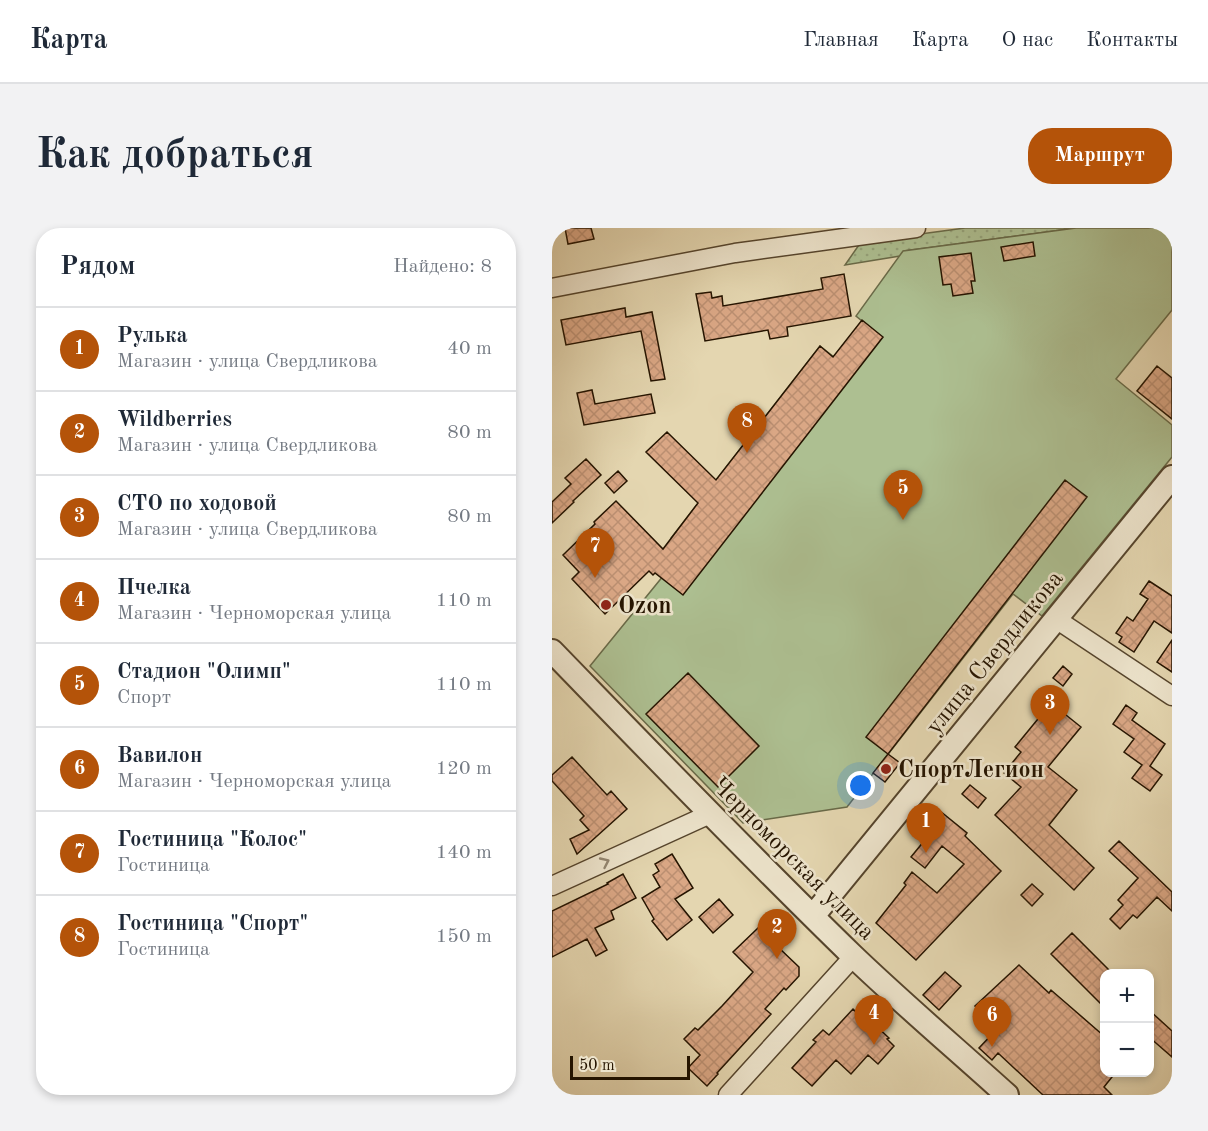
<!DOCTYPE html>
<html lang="ru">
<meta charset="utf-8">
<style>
body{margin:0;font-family:"Old Standard TT",serif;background:#f2f2f3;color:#1f2937}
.controls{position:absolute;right:18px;bottom:18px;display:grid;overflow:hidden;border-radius:12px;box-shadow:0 3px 9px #0003}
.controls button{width:54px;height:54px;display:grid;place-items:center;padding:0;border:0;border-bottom:2px solid #e0e1e3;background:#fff;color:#1f2937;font:30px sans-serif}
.scale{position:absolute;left:18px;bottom:15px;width:120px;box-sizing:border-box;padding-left:6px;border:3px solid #251400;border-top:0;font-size:16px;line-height:21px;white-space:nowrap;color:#251400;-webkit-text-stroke:4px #ede4cc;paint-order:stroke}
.you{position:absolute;left:309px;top:558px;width:21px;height:21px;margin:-15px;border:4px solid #fff;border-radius:50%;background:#1a73e8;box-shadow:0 0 0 9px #1a73e833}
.badge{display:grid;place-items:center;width:39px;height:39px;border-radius:50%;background:#b45309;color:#fff;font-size:20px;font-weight:700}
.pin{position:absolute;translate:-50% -50px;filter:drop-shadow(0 2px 3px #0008)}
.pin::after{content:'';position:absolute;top:32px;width:21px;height:18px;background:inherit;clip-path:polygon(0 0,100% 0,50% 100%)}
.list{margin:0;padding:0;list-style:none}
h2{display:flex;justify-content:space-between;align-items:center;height:78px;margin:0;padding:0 24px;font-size:26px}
h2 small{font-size:20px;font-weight:400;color:#747a83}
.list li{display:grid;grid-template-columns:39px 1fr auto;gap:18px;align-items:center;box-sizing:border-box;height:84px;padding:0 24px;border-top:2px solid #e0e1e3}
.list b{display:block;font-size:22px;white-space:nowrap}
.list p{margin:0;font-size:20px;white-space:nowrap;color:#747a83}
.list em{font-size:20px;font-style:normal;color:#747a83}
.map{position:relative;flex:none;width:620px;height:867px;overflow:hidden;border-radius:24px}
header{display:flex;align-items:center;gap:36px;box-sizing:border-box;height:84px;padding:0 30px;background:#fff;border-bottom:2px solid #e0e1e3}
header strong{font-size:28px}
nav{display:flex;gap:33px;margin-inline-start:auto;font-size:21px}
.intro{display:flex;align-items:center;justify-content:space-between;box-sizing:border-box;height:144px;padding:0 36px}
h1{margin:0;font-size:42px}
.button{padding:15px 27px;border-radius:24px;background:#b45309;color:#fff;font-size:21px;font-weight:700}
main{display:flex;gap:36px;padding:0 36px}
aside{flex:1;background:#fff;border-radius:24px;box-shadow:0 3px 9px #0003}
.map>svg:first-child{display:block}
.grass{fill:url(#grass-dots);stroke:#696a48;stroke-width:1.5}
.garden{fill:#adbf91;stroke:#696a48;stroke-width:1.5}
.building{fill:url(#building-cross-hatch);stroke:#251400;stroke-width:1.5}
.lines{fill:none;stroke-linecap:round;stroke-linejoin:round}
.minor-casing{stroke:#55442c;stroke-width:21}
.tertiary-casing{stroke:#55442c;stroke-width:26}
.minor{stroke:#ede4cc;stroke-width:18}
.tertiary{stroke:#ede4cc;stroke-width:22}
.oneway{stroke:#938670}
.poi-dot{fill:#8f2418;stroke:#ede4cc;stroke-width:2}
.labels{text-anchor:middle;stroke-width:5;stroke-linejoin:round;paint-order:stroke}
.poi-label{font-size:24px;font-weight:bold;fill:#251400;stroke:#ede4cc;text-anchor:start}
.street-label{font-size:24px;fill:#251400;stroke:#ede4cc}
</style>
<header>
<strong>Карта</strong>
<nav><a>Главная</a><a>Карта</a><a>О нас</a><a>Контакты</a></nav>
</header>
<div class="intro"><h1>Как добраться</h1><a class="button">Маршрут</a></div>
<main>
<aside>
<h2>Рядом<small>Найдено: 8</small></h2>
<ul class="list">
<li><span class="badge">1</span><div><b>Рулька</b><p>Магазин · улица Свердликова</p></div><em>40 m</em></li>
<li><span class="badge">2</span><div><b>Wildberries</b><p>Магазин · улица Свердликова</p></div><em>80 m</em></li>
<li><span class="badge">3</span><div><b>СТО по ходовой</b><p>Магазин · улица Свердликова</p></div><em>80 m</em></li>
<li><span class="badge">4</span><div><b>Пчелка</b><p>Магазин · Черноморская улица</p></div><em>110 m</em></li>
<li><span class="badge">5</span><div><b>Стадион &quot;Олимп&quot;</b><p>Спорт</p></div><em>110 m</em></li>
<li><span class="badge">6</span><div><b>Вавилон</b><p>Магазин · Черноморская улица</p></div><em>120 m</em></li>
<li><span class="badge">7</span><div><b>Гостиница &quot;Колос&quot;</b><p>Гостиница</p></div><em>140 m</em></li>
<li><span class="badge">8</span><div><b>Гостиница &quot;Спорт&quot;</b><p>Гостиница</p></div><em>150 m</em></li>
</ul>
</aside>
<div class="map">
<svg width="620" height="867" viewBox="0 0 620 867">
<defs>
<pattern id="grass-dots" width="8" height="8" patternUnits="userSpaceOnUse" patternTransform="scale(1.5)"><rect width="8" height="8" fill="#adbf91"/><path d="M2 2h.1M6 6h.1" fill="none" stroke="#95a37b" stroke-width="1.8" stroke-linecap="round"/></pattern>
<pattern id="building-cross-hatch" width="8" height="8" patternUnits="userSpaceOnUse" patternTransform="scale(1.5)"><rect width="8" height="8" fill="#daa785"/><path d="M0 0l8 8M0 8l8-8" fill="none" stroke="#bb8f71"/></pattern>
</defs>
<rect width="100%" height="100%" fill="#e4d6b0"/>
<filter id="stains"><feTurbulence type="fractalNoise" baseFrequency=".00333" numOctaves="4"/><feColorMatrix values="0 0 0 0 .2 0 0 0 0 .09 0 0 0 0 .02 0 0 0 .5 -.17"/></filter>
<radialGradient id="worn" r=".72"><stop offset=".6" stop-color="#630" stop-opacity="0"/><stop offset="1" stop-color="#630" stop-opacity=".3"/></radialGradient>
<path class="grass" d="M413,0H524L352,23L348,28L293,37L309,14Z"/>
<path class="garden" d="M524,0H620V82L564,151L620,197V229L490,388L461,366L295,579L191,595L38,438L133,321L119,310L268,118L282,129L310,93L304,88L351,23Z"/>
<path class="building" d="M13,0H39L42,11L16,16Z
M481,14L483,28L452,33L449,19Z
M419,25L423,53H419L421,65L401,68L399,56L391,57L387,29Z
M292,46L299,88L235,99L236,108L218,111L216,102L153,113L144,66L159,64L160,70L170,68L171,78L271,61L269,50Z
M73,80L74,89L100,84L113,151L99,153L89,103L14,117L9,92Z
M310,92L331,109L131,367L103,345L101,347L97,343L53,386L20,351L27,344L11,327L43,296L42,294L64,273L111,321L146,275L94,224L115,204L164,252L268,118L281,129Z
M605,138L620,150V191L585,163Z
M40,162L43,176L99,166L103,185L32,197L25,165Z
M34,231L49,247L21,273L22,274L0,295V274L19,256L13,250Z
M66,243L75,253L62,265L53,255Z
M513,252L535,269L336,526L314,509Z
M597,353L620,368V405L602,393L582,424L567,414L570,409L564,405L575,389L581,393L596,371L588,366Z
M620,412V444L605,434Z
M511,438L520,446L511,458L501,450Z
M136,445L207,518L166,559L94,486Z
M499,475L529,499L496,539L525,562L497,597L542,640L522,662L443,587L469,559L452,545L469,524L463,519Z
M574,477L585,485L580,492L613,516L598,538L610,547L598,563L580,550L590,537L572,524L582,511L561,496Z
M336,526L348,535L333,554L321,545Z
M20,529L55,567L59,563L75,581L25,626L18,611L37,602L28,592L32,588L0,553V547Z
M418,557L434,570L426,580L410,566Z
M388,583L415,605L413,608L449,643L364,732L324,695L354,657L352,655L360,644L385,665L412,636L390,618L373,640L359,629L377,607L372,603Z
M567,613L620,664V683L605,669L585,690L581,687L568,701L558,691L571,677L566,672L586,650L557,623Z
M120,626L141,660L123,671L140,692L115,712L100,693L102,691L90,670L108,659L101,647L107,643L103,636Z
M71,646L84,670L59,683L62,691L43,700L55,722L44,728L35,711L0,729V683L56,656L55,655Z
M480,656L491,666L480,678L469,667Z
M167,671L181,687L161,705L147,689Z
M206,700L247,739V748L234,762L232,760L213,781L219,786L165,845L166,846L155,858L136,840L148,827L132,811L143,800L146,802L170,778L201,744L181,724Z
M520,705L561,746H552V779L499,726Z
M467,737L497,765L499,762L552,808V844H564L552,859L560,867H491L446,825L440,832L427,820L445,801L423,778Z
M393,744L409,758L387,782L371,767Z
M301,781L306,786L308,783L337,810L335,811L342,818L326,836L316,827L299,846L284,832L260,858L240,840L264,814L261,812L271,802L277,807Z
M597,782L620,803V829L597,809Z"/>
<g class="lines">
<defs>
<path id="minor" d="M0,60L183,25L364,0
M504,391L620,468
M0,658L158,586
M176,867L302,728"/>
<path id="tertiary" d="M0,423C99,525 198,628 300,727C350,775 403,820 455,867
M261,688L620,249"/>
</defs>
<use href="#minor" class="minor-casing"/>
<use href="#tertiary" class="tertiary-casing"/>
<use href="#minor" class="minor"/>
<use href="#tertiary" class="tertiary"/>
</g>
<defs><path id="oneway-chevron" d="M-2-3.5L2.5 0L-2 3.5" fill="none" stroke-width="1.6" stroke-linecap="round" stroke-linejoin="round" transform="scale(1.5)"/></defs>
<use class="oneway" href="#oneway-chevron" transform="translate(53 634) rotate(-25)"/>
<g class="poi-dot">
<circle cx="54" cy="377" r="6"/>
<circle cx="334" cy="541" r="6"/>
</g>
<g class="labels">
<g class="poi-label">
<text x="66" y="385">Ozon</text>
<text x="346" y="549">СпортЛегион</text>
</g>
<g class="street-label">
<text transform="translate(442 424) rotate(-51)" y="8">улица Свердликова</text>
<text transform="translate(242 630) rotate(45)" y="8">Черноморская улица</text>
</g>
</g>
<rect width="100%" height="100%" filter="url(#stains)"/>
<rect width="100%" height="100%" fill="url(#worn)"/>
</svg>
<div class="controls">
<button>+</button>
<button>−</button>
</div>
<div class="scale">50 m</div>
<div class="you"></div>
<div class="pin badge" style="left:374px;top:625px">1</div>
<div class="pin badge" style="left:225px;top:731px">2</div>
<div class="pin badge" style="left:498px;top:507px">3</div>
<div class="pin badge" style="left:322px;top:817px">4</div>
<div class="pin badge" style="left:351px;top:292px">5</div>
<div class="pin badge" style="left:440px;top:819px">6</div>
<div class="pin badge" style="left:43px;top:350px">7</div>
<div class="pin badge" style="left:195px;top:225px">8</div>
</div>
</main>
